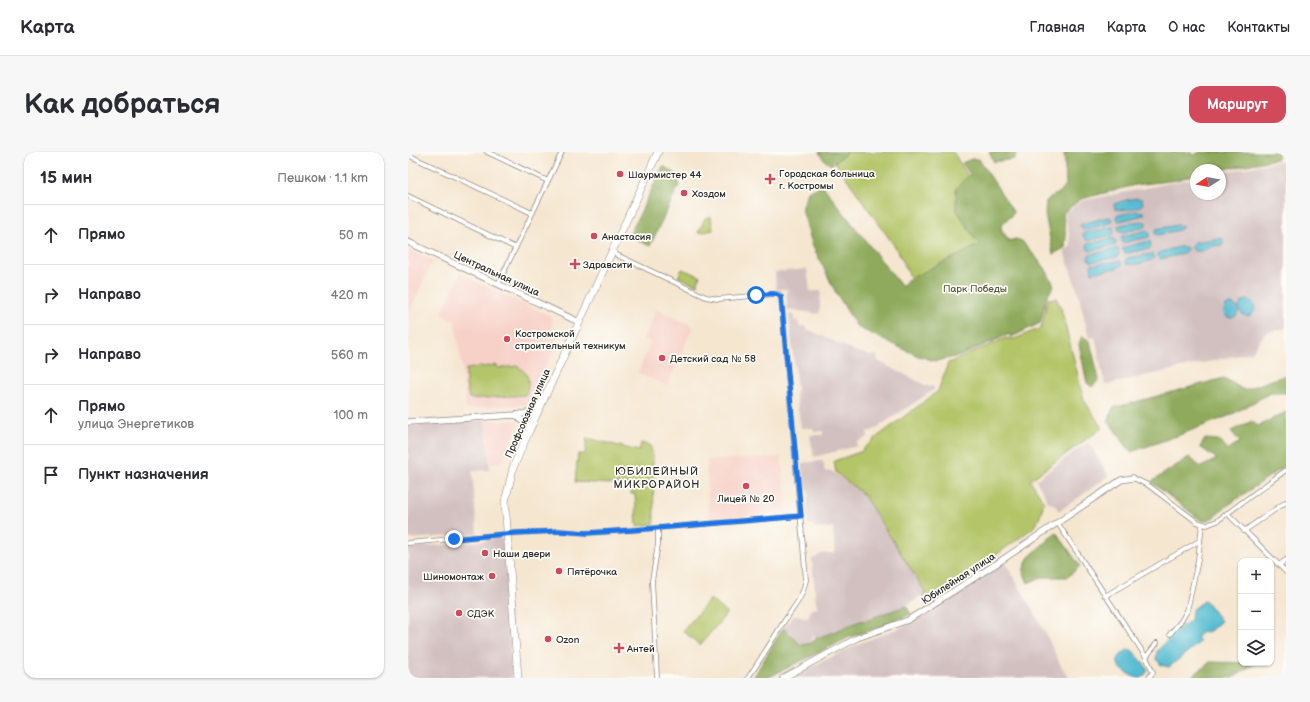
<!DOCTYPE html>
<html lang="ru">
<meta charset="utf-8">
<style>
body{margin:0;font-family:"Balsamiq Sans",sans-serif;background:#f7f7f7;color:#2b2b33}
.controls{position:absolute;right:12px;bottom:12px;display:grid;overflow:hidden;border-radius:8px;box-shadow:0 1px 3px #0004}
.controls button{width:36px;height:36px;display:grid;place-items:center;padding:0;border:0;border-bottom:1px solid #e1e1e2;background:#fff;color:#2b2b33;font:20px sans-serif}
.compass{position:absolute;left:782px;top:12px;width:36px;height:36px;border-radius:50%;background:#fff;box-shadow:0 1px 3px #0004;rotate:259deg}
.stop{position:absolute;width:12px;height:12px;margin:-9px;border:3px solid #1a73e8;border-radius:50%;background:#fff}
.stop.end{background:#1a73e8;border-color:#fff;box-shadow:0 1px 4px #0008}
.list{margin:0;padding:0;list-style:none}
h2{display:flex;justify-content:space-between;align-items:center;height:52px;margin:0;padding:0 16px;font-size:17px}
h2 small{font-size:13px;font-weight:400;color:#7c7c81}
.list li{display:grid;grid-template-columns:26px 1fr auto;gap:12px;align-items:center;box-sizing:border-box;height:60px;padding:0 16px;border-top:1px solid #e1e1e2}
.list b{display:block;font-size:15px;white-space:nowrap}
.list p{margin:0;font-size:13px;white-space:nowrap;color:#7c7c81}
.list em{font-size:13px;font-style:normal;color:#7c7c81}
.icon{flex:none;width:22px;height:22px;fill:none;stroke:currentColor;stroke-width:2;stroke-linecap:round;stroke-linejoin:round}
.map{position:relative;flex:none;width:878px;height:526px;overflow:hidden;border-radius:12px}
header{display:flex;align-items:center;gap:24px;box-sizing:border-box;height:56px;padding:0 20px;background:#fff;border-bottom:1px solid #e1e1e2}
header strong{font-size:19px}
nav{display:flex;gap:22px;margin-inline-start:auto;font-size:14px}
.intro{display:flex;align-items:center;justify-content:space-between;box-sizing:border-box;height:96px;padding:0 24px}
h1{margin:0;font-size:28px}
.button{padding:10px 18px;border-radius:12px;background:#d1495b;color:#fff;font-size:14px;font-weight:700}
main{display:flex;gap:24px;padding:0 24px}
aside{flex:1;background:#fff;border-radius:12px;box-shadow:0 1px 3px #0004}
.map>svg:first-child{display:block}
.built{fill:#f7d1c8}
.industrial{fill:#d2bfc0}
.green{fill:#b4c467;stroke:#707849}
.forest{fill:#8faa5c;stroke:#5d6a44}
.water{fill:#54bcd2;stroke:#40747e}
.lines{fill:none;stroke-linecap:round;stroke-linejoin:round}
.street-casing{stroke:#90887e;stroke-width:5.5}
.secondary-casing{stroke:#90887e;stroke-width:7}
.highway-casing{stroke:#90887e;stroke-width:8}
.street{stroke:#fff;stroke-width:4}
.secondary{stroke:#fff;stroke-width:5.5}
.highway{stroke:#fff;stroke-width:7}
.route{stroke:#1a73e8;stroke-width:5}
.poi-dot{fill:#d1495b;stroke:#fdfcf7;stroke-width:1.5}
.labels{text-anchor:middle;stroke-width:3.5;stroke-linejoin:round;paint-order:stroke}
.poi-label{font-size:10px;fill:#2b2b2b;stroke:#fdfcf7;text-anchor:start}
.street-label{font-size:10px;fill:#2b2b2b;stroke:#fdfcf7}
.park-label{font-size:10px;fill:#54593d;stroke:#fdfcf7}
.neighbourhood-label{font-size:11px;letter-spacing:1px;fill:#2b2b2b;stroke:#fdfcf7}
</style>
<header>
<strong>Карта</strong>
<nav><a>Главная</a><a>Карта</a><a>О нас</a><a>Контакты</a></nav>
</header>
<div class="intro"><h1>Как добраться</h1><a class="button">Маршрут</a></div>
<main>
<aside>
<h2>15 мин<small>Пешком · 1.1 km</small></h2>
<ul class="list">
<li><svg class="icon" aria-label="ahead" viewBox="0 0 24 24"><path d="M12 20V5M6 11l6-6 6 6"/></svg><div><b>Прямо</b></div><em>50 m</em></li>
<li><svg class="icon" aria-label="right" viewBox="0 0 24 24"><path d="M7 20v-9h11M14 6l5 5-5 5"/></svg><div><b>Направо</b></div><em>420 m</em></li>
<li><svg class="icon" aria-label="right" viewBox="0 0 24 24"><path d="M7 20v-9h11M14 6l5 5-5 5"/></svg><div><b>Направо</b></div><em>560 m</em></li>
<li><svg class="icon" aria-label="ahead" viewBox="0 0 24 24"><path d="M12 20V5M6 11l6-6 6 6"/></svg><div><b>Прямо</b><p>улица Энергетиков</p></div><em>100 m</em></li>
<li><svg class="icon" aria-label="arrive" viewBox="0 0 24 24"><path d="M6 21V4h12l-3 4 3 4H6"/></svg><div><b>Пункт назначения</b></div></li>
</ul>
</aside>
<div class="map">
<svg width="878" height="526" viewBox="0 0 878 526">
<rect width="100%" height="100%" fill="#fdfcf7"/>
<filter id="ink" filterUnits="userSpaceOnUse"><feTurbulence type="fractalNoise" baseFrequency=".025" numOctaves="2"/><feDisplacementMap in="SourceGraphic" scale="8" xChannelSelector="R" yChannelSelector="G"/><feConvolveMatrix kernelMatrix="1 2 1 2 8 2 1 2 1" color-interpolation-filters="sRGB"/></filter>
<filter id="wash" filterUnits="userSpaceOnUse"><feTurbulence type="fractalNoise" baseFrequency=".012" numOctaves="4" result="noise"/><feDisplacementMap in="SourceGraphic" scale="16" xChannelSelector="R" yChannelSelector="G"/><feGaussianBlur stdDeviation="0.9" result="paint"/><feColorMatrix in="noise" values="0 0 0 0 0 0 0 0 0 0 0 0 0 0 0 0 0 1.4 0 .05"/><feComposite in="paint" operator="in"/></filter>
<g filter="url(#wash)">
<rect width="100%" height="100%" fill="#f5e6d0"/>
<path class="built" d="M0,97L25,109L1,161H0Z
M52,122L142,164L149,192L120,252L58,257L54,214L47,170L34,162Z
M248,158L285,174L259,234L230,221L243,190L236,187Z
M77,268L93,269L107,268L112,270L94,310L82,312Z
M373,305L380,360L301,367L298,308Z"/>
<path class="industrial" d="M878,8V176L857,181L844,200L697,233L687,185L681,186L670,140L656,99L663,94L657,61L674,49L788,26V42H812V21Z
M399,117L402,139H413L411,162L379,157V137H368L367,120Z
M381,162L386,164V169L390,168L391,174H398L399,177L449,200L466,204L469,203L470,209L517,233L524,234L527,237L464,279H459L460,285L449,290V294L406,305L402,283H415V279L406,280L405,276H393L387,239L389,237Z
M77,268L82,318L64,319L69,382L0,387V274Z
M681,291L701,324L651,359L646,352L641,351L628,328L670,297Z
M413,309L415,310L416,312L417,320L423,319L455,342L518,441L498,454L466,465L463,468L452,469L413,485L406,484L403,481L405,491L393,493L375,476L385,464L390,463L397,466L401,464L402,458L410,455L408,450L404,407L407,406L413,402L427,401L425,375L409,377L404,372H400L399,354L401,341L395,329L394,311Z
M91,386L96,388L104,492L102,497L104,526H0V396L77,389L80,387Z
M597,410L637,480L652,512L661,526H381L450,492L499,473L558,438Z"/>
<path class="green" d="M420,0H545L638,147L632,171L603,185L601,182L551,204L539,205L490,99Z
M303,65L305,78L290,81L297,66Z
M274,117L292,124L289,133L270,125Z
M648,146L653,156L676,248L694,276L622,328L636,350L631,367L625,376L526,448L521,450L517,448L515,443L518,441L455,342L428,321L426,309L452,300L469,285L530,239L540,211L598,186L606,187L633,176L640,147Z
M88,213L91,216L110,214C122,224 122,228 118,243L65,247L61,246L58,232V217Z
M179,286L231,299L233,291L242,293L245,303L246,372L229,374L227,342H222L223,333L167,330L170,302H177Z
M302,447L319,461L292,493L275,479Z"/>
<path class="forest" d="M411,0H440L423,13L416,8Z
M581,0H609L606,7L586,10Z
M656,0H783L784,4L792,0H871L869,7L812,18H788V22L769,28L727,33L673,47L655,61L658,85L657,96L645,102L637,62L638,49L654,38L658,33Z
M563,7H571L606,61L594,72L592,79L600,89L608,87L614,89L637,116L646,133L638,147L632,171L603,185L601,182L551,204L528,209L510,204L449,175L427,139L404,92L394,57L400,40L414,33L494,135L499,128L571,93L548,57V36L562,22L554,11Z
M255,14L270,23L271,33L242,94L221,84Z
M674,184L682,189L691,228L684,235L679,231L671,192Z
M878,223V241H862L823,263L769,284L723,300L700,269L705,256L816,226L836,238Z
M878,260V313L816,356C809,363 804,368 794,369L743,330L781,305L793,315L809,307L792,295L797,287L810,288L820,297L832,290L823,279L844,269L850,274Z
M648,380L672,414L660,425H634L620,431L615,419L620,406Z
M498,454L503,462L480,472L442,485L359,526H345L375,476L393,493L405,491L408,485H413L452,469L463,468L466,465Z
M802,510L848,511L825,526H782Z"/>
<path class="water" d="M729,46L734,47L735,53C727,57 716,59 707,57L706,52L718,48Z
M728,59L736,60V63L713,69L709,68L708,64L710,63Z
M700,65L703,66L704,70L703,71L675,78L673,75V72Z
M732,69L738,70V75L717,80L711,79L710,74L713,73Z
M770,73L774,74V76L771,78L749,83L747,82L748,77Z
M705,75L706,80L705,83L679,89L675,84L676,81Z
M739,78L742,82L741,85L715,91L713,85L715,84Z
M706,86L707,88L708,93L682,99L680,98L679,92Z
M813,86L815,87V93L804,94L800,97L792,99H786L784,97V92L787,90Z
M742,89L743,96L741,97L718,101L715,99V96L717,95Z
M771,95H778L780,97C776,103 760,105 753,107L749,104L752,100Z
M707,97H710L711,102L709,105L684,110L680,107L681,103Z
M744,102L746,106C742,111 723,114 718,112L717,108L720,106Z
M710,109H713L714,113L709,116L684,121L683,113Z
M831 156a8 8 0 1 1 16 0a8 8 0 1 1-16 0Z
M816 159a7 7 0 1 1 14 0a7 7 0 1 1-14 0Z
M797,448L813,469L802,479L793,481L789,485L792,490L761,515L753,513L748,506L749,499C760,488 770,476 783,468L784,458Z
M721,497L725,499L739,516V520L734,526C726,526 722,523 716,519C704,510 711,503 721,497Z"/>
</g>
<g filter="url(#ink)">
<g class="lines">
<defs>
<path id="street" d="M79,0L140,29
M0,3L124,61
M0,44L108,96
M204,99L209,103L298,145L310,147L367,142H371L373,145L398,428C394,448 386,454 375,471C364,489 352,508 340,526
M90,132L154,0
M725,326L740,333L789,370L799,373L809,369L878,318
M819,361L878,420
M649,370L738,505L745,520L741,526
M836,379L878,350
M0,391L109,381L151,379L179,381L225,378L393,364
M871,413L878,408
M697,444L791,389
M762,482L773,469L779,459L790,408L794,372
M738,505L749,491
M249,526L244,429L250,392V376"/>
<path id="secondary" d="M0,90L171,170
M108,263L122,276
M0,270L108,263L130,259
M375,526L449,486L500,468L588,412L713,328L725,326"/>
<path id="highway" d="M110,526L97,350L105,316L120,281L250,0"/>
</defs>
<use href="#street" class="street-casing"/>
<use href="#secondary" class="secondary-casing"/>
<use href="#highway" class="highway-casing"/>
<use href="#street" class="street"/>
<use href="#secondary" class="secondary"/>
<use href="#highway" class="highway"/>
</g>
</g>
<g class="lines" filter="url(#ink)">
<path class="route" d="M46,387L108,381L151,379L179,381L225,378L393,364L373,145C367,139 356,143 348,143"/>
</g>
<g class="poi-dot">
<circle cx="212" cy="22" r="4"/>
<path d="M360 21h4v4h4v4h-4v4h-4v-4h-4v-4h4z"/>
<circle cx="276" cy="41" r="4"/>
<circle cx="186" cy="84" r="4"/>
<path d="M165 106h4v4h4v4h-4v4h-4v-4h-4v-4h4z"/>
<circle cx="99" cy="187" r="4"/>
<circle cx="254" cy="206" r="4"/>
<circle cx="338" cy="334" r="4"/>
<circle cx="77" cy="401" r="4"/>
<circle cx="151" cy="419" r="4"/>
<circle cx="84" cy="424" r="4"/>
<circle cx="51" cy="461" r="4"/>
<circle cx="140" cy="487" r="4"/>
<path d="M209 490h4v4h4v4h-4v4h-4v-4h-4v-4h4z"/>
</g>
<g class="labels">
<g class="poi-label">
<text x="371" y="25">Городская больница<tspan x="371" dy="12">г. Костромы</tspan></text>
<text x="220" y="26">Шаурмистер 44</text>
<text x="284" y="45">Хоздом</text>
<text x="194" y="88">Анастасия</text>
<text x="175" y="116">Здравсити</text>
<text x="107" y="185">Костромской<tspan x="107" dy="12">строительный техникум</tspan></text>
<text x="262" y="210">Детский сад № 58</text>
<text x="338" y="350" text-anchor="middle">Лицей № 20</text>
<text x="85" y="405">Наши двери</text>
<text x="159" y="423">Пятёрочка</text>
<text x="76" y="428" text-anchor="end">Шиномонтаж</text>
<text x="59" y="465">СДЭК</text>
<text x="148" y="491">Ozon</text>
<text x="219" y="500">Антей</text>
</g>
<g class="street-label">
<text transform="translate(89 121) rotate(25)" y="4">Центральная улица</text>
<text transform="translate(119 261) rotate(-66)" y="4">Профсоюзная улица</text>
<text transform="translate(550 426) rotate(-33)" y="4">Юбилейная улица</text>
</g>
<g class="park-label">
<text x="567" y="140">Парк Победы</text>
</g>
<g class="neighbourhood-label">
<text x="249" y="323">ЮБИЛЕЙНЫЙ<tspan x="249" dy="13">МИКРОРАЙОН</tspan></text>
</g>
</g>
</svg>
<div class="controls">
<button>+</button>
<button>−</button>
<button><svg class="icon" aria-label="layers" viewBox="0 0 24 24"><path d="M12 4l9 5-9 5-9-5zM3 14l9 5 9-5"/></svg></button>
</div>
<svg class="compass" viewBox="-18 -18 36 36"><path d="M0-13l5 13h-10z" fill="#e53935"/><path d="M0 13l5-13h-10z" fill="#7c7c81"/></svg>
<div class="stop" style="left:348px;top:143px"></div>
<div class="stop end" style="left:46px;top:387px"></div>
</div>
</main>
